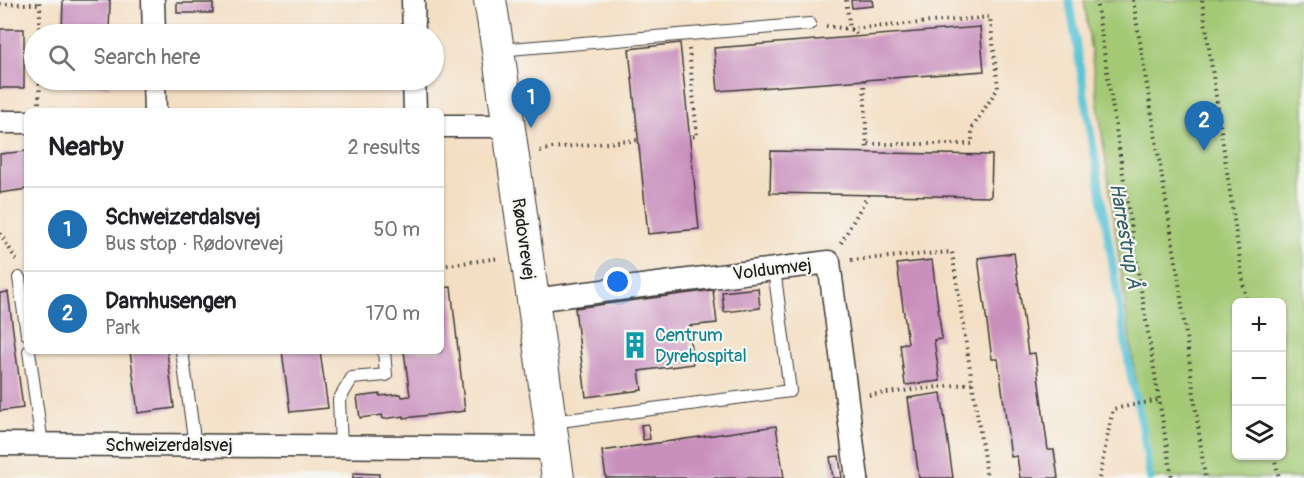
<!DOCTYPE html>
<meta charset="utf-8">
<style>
body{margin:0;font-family:Pangolin,sans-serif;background:#f2f2f2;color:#202124}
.controls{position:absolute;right:18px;bottom:18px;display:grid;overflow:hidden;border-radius:9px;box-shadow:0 2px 4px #0004}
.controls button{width:54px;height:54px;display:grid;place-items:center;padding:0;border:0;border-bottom:2px solid #e0e0e0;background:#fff;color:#202124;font:30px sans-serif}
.you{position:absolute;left:618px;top:282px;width:21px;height:21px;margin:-15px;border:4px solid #fff;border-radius:50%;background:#1a73e8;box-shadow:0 0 0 9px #1a73e833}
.badge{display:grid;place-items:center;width:39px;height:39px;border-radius:50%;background:#1f6fb2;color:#fff;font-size:20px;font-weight:700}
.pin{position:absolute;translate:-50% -50px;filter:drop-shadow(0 2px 3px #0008)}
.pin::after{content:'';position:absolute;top:32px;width:21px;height:18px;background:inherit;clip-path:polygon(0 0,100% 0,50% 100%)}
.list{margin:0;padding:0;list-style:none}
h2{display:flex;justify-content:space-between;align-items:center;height:78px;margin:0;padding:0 24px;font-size:26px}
h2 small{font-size:20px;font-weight:400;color:#757577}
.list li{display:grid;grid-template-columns:39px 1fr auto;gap:18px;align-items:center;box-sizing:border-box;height:84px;padding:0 24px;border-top:2px solid #e0e0e0}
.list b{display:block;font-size:22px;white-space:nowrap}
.list p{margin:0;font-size:20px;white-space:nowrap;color:#757577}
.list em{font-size:20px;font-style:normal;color:#757577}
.icon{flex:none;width:33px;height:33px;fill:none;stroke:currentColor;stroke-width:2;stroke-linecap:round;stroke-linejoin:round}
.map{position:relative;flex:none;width:1304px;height:478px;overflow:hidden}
.search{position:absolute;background:#fff;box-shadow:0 2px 4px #0004;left:24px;top:24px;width:420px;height:66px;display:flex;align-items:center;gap:15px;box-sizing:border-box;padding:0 21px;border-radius:33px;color:#757577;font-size:22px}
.panel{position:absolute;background:#fff;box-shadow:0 2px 4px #0004;left:24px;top:108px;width:420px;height:246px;border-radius:9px}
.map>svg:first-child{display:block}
.green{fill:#a3c974;stroke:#607248;stroke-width:1.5;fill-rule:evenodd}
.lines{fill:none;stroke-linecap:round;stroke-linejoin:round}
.stream{stroke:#59c3d5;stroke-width:8}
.building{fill:#c990be}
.lane-casing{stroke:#3c3935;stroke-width:14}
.street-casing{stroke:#3c3935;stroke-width:25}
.secondary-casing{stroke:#3c3935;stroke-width:34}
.path{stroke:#3c3935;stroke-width:4;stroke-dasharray:1.5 4.5;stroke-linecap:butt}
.lane{stroke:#fff;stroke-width:12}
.street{stroke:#fff;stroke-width:22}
.secondary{stroke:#fff;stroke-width:32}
.labels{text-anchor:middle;stroke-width:4.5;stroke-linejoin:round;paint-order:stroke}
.street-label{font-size:18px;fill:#1c1c1c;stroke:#f6f6f2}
.culture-label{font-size:18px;fill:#0d838f;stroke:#f6f6f2;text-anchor:start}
.water-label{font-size:20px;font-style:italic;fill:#345f66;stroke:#f6f6f2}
</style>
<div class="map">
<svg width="1304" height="478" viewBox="0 0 1304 478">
<rect width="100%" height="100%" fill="#f6f6f2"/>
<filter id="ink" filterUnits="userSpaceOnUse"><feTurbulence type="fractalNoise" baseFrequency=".0167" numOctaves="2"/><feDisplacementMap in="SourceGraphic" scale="12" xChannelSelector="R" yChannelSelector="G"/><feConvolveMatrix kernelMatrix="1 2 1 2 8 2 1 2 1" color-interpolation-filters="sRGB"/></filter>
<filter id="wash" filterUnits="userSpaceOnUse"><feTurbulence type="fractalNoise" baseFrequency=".008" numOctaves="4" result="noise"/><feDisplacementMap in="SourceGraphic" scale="24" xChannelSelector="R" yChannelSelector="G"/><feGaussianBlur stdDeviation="1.35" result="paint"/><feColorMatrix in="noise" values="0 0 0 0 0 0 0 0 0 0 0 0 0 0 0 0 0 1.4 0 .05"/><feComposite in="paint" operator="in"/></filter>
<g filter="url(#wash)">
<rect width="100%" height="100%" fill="#f4dfc4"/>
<path class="green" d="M1084,0H1304V478H1149ZM1236,302H1282V456H1236Z"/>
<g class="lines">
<path class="stream" d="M1069,0L1131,377L1142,424L1150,478"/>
</g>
<g id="blocks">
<path class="building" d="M63,0H110L109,34H62Z
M851,0H872L873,6L852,8Z
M177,3H213V13H177Z
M980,27L984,71L718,91L714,48Z
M0,29H24V88H0Z
M167,31H355V34H167Z
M680,43L699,229L648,234L629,49Z
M62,80H109V86L62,85Z
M370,80H384V85H370Z
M27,151V189L0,193V154Z
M771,151L992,155L991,197L770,193Z
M1014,253L1028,354L1035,353L1048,450H1054L1058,478H1020L1017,456L1011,457L998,359H992L978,258Z
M932,260L942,339L934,340L940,381L905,385L900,344L908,343L897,264Z
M451,287L465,411L404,418V416L383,419L382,415L360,418L357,397L380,394V396L401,394L402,397L410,396L404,351H441V288Z
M758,288L760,308L724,312L722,292Z
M713,290L717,323L688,326L693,364L639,371L642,390L586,397L575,308Z
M8,292L23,408L0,411V293Z
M130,351H167L174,408L138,413Z
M282,351H320L328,408L290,412Z
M941,393L953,478H919L908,398Z
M648,424L650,439L643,440L641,425Z
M776,426L784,478H606L602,451Z
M839,456L842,478H833L830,457Z
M353,473L379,474V478H353Z"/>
</g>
</g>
<g filter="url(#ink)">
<use href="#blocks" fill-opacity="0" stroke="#3c3935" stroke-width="1.5"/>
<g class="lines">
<defs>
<path id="lane" d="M499,50L810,24
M19,278L27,334
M29,351L42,444
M182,351L195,446
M552,422L790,391L774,269
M341,446L339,400L352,378L386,375L384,351"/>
<path id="street" d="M153,0L154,34
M413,0L414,34
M154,80L155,111
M414,80L415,111
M0,122H27
M441,126H508
M533,300L829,262L857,478
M0,444L554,448"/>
<path id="secondary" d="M490,0L498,50L558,478"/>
</defs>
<use href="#lane" class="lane-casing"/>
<use href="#street" class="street-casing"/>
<use href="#secondary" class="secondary-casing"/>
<path class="path" d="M846,0L850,29L860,36
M1096,0L1139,278L1172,478
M1133,0L1177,268L1205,478
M1202,0L1246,302
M0,4H40
M826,26L850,29L990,17L998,88L972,128V144H867
M40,34V0
M689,49L697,136L689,137
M864,80L867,153
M39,103L40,80
M540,151L552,148L639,140
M0,233L17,261
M841,243L868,195
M851,260L952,252L987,478
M441,266L500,258
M869,395L973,383
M1274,456L1279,478
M1099,478L1113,409L1159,400"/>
<use href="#lane" class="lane"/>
<use href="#street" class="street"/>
<use href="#secondary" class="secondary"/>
</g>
</g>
<defs>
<symbol id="building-bare" viewBox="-9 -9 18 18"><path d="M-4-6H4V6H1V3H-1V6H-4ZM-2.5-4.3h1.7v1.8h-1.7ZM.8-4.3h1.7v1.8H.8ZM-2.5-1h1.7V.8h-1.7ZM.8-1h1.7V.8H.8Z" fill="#0f9aa8" stroke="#f6f6f2" stroke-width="2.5" paint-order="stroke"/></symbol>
</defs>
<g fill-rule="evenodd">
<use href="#building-bare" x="616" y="326" width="38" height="38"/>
</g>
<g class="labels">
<g class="street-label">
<text transform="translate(524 239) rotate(82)" y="6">Rødovrevej</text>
<text transform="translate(772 269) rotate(-7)" y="6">Voldumvej</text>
<text x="169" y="451">Schweizerdalsvej</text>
</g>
<g class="culture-label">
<text x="655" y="341">Centrum<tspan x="655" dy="21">Dyrehospital</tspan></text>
</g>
<g class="water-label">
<text transform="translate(1126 236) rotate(80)" y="7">Harrestrup Å</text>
</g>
</g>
</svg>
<div class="controls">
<button>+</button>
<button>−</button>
<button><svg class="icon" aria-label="layers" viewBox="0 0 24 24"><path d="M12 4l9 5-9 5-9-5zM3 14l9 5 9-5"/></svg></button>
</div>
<div class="you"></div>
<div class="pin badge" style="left:531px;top:128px">1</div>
<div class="pin badge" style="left:1204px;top:151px">2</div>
<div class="search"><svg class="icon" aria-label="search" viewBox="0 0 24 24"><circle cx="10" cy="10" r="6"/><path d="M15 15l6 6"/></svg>Search here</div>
<section class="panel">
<h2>Nearby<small>2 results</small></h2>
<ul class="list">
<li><span class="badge">1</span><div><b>Schweizerdalsvej</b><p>Bus stop · Rødovrevej</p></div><em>50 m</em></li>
<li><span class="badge">2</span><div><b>Damhusengen</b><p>Park</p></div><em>170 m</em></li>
</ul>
</section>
</div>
